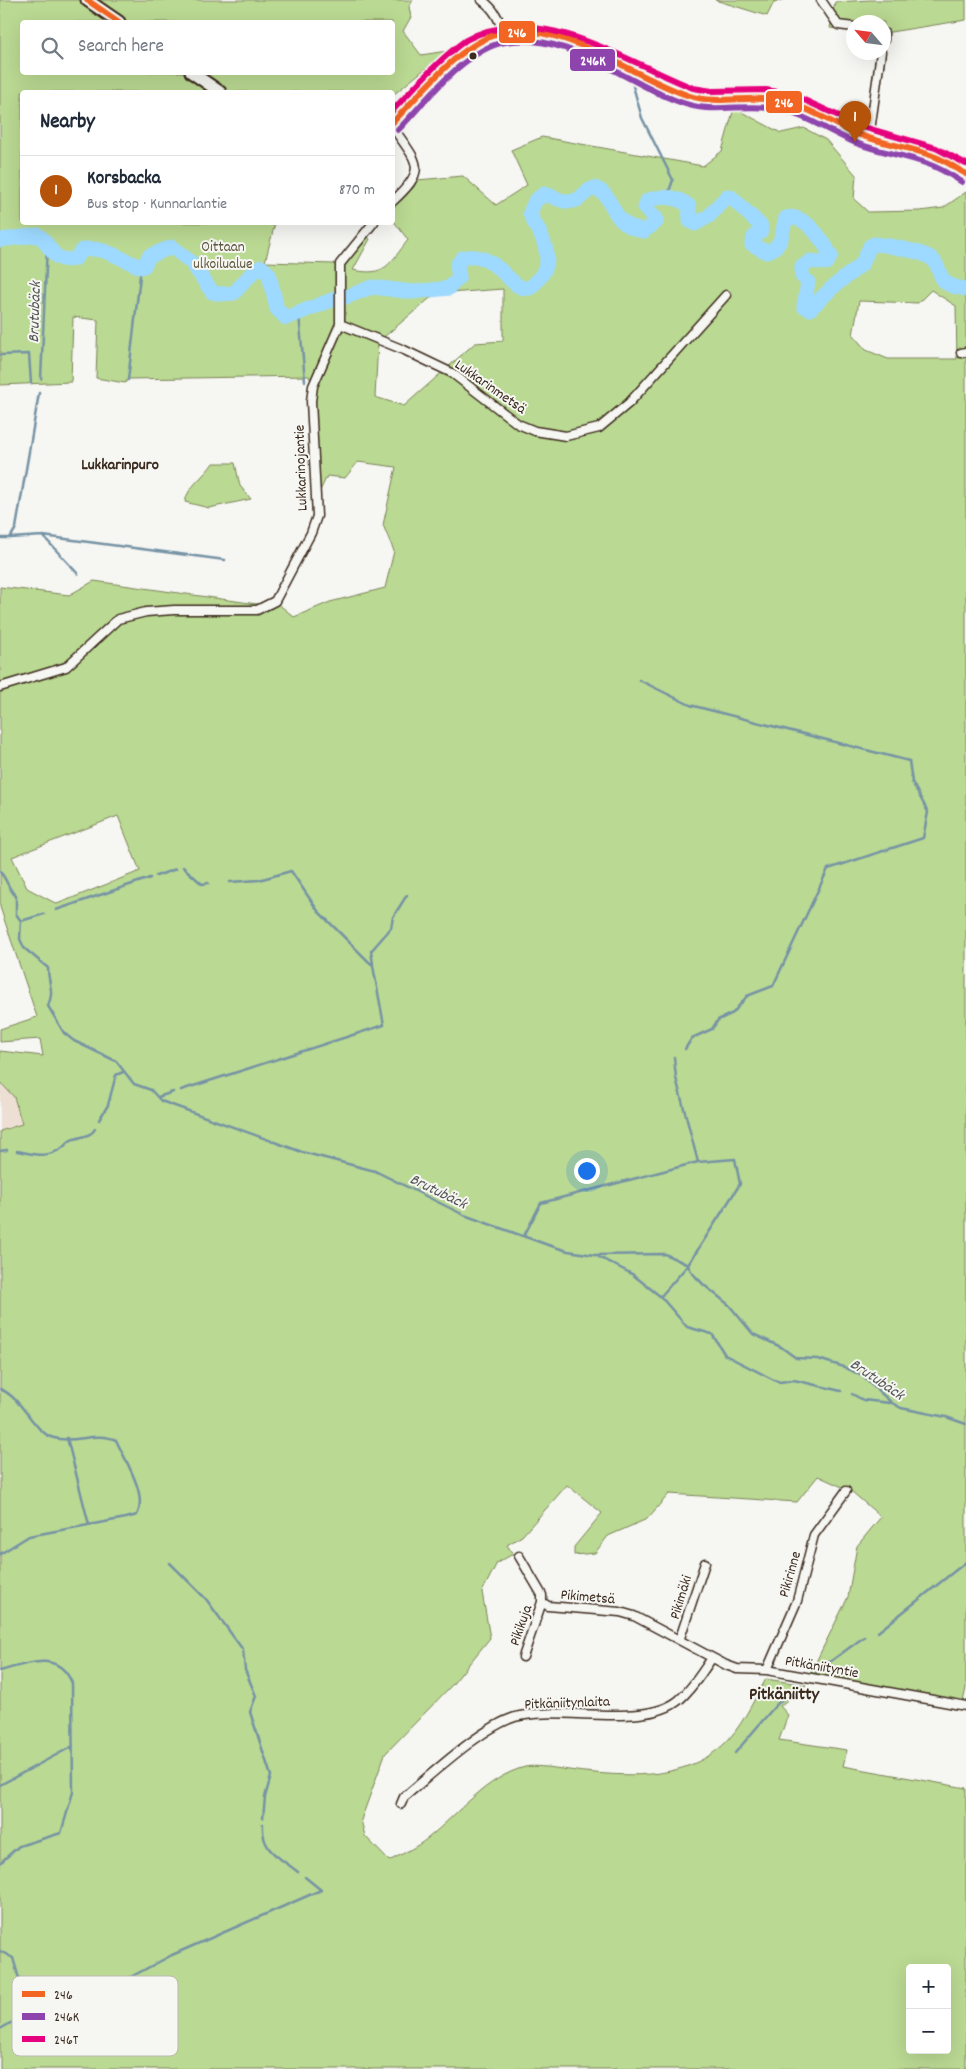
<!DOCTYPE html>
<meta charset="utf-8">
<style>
body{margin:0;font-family:Dekko,sans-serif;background:#f6f6f7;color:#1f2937}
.controls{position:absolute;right:15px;bottom:15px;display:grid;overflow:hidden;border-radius:5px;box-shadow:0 5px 20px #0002}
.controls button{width:45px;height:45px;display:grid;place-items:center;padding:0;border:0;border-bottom:1px solid #e0e1e3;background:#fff;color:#1f2937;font:25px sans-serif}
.compass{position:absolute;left:846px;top:15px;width:45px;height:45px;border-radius:50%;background:#fff;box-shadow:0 5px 20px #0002;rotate:298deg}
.you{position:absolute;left:586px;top:1170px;width:18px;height:18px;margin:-12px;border:4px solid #fff;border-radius:50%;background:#1a73e8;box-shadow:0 0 0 8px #1a73e833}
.badge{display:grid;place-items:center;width:32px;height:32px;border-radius:50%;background:#b45309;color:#fff;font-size:16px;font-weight:700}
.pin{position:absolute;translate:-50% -41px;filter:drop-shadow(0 1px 2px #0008)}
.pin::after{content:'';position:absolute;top:26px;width:18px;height:15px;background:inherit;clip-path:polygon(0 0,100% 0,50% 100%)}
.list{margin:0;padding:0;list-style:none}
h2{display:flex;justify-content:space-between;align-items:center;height:65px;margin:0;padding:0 20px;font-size:21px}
h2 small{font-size:16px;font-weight:400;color:#747a83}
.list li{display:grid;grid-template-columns:32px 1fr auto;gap:15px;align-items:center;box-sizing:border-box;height:70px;padding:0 20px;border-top:1px solid #e0e1e3}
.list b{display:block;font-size:19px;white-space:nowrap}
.list p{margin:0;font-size:16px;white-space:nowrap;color:#747a83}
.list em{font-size:16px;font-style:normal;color:#747a83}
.icon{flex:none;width:28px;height:28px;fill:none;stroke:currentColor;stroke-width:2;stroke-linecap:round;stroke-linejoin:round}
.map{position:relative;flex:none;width:966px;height:2069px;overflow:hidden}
.search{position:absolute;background:#fff;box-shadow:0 5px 20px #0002;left:20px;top:20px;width:375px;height:55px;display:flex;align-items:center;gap:12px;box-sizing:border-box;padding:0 18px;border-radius:5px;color:#747a83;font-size:19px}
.panel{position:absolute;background:#fff;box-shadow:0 5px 20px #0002;left:20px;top:90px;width:375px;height:135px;border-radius:5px}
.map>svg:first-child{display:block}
.built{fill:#eedfd5}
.green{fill:#bad992;stroke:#7a8258;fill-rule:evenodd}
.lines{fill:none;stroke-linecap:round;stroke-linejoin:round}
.stream{stroke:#7693a5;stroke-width:2.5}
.river{stroke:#9ed9ff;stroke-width:15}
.minor-casing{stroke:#3b2a1e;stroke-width:11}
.secondary-casing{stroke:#3b2a1e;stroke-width:15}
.minor{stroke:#f6f6f2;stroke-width:8}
.secondary{stroke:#f6f6f2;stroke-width:11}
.bus-1-casing{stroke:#f6f6f2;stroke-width:10}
.bus-2-casing{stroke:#f6f6f2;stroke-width:10}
.bus-3-casing{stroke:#f6f6f2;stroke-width:10}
.bus-1{stroke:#f26522;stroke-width:6}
.bus-2{stroke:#8e44ad;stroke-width:6}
.bus-3{stroke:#e5007d;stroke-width:6}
.bus-dot{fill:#3b2a1e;stroke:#f6f6f2;stroke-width:2}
.labels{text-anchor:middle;stroke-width:4;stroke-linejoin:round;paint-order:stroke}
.park-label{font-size:15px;fill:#5b563b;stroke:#f6f6f2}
.street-label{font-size:15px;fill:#3b2a1e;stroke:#f6f6f2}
.water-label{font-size:16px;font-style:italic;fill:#545656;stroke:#f6f6f2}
.neighbourhood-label{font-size:16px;font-weight:bold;fill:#3b2a1e;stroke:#f6f6f2}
.quarter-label{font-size:18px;font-weight:bold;fill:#3b2a1e;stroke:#f6f6f2}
.key{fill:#f6f6f2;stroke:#beb9b2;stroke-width:1}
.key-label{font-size:14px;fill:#3b2a1e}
.line-badge{stroke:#f6f6f2;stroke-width:2}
.badge-label{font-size:14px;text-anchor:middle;font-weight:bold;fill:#fff}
</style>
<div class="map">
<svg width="966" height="2069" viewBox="0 0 966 2069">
<rect width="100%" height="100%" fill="#f6f6f2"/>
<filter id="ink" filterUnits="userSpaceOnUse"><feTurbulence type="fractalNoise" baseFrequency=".02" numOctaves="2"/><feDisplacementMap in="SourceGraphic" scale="10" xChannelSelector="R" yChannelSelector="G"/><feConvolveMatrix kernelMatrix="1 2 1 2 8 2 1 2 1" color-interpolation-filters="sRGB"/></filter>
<g filter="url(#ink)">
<path class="built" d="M0,1082L14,1097L22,1124L0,1131Z"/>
<path class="green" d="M0,0H413L409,7L411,17L403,31L421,55L447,51L393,95L392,92H22V222L275,223L265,262L335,264L342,267L366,235L370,239L353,270C386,277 389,264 408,240L393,220V206L414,187L417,180L463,176L496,205L527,185L511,150L542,137L703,166L722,151L734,108L781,133L804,128L826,140L856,175L854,199L868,212L920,211L943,208L966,192V1688L963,1702L810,1674L848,1597L857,1546L881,1517L851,1491L818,1476L797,1502L669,1494L647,1519L608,1536L595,1553L574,1555V1547L602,1513L567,1485L522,1536L507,1545L513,1554L497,1563L482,1592L490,1638L452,1685L385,1754L361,1820L365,1836L389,1861C402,1854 417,1847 428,1838C458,1814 486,1777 525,1767C537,1764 572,1771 585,1772C633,1777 684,1779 722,1746C741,1729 753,1701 766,1679L806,1685L780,1706L788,1715L779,1740L847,1750L843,1766L966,1788V2069H0V1131L22,1124L14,1097L0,1082V1051L43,1056L40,1039L0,1042V1029L37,1017L0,907V587L69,595L94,581L257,604L276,602L294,617L330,602L385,588L394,551L383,525L396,467L358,462L345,478L327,476L320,491L314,402L321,372L313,386L309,376L128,379L125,383L96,378L98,320L73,317L71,382L0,385ZM22,22H392V72H22ZM503,289V341L475,343L404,406L375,397L378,342L435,294ZM931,290L956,306L957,359H888L866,350L853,335L859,301L918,303ZM118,816L140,871L57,904L27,888L12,857ZM910,1968H947V2050H910Z
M715,0H782L774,2L767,16Z
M870,0H966V20L884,33V22H854L853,31L830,28L835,2Z
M213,463H235L240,486L251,499L209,508L185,502C187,487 205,476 213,463Z"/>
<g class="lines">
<path class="stream" d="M630,75L642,118L673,180L667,197
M299,314L305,381
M0,355L29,354L31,383
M41,379L47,245
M128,380L141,267
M43,536L225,560
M0,538H10L16,528L39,393
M10,538L43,536L78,574
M639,680L690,705L909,761L912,782L928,812L923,838L828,869L773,986L747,996L733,1013L718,1020L712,1029L692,1038L685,1049
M183,867L202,884L208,883
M0,872C7,879 8,889 16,896V914L21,921L20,939L24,948L48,968C48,986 55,988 48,1006L64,1033L74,1041L116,1061L134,1084L151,1090L161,1101L302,1152L375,1171L464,1215L548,1245L568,1251L594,1255L665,1254L688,1265L692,1273L704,1285L729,1305L753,1334L781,1347L796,1358L818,1359L844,1367L862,1376L892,1403L901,1408L946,1417L966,1424
M156,876L176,869
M56,910L150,878
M21,921L44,914
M373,964L371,951L391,928L393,917L407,895
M181,1090L384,1025L373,966L318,911L291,871L259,880L230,882
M158,1097L173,1092
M99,1120L108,1105L116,1075L123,1072
M0,1151L7,1150
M17,1151C34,1154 46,1159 62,1148C66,1145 69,1140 74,1139C82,1137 91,1136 95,1129
M524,1236L541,1203L698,1162L676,1078L674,1057
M595,1255L632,1274L661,1297L687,1327L712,1334L725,1355L774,1380L780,1382L794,1380L841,1391
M661,1296L688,1265L740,1184L735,1159L698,1162
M0,1389C23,1398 33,1432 54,1438C74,1444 96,1431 116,1440C125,1460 148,1495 137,1515L126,1518L29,1536L0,1554
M852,1394L863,1400L890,1403
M67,1438L89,1525
M170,1563L206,1599L243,1650L245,1670L256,1696L250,1712L271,1776L265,1797L263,1818
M878,1632L966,1562
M0,1671C26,1664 58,1649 72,1683L73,1792L61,1833L19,1846L0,1863
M816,1672L864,1637
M735,1753L776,1705L797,1687
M0,1785L73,1746
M263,1824C261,1852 280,1857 298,1872
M0,1951L13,1958L29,2013
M73,2003L95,1996L172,1955L321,1890L305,1877
M24,2016L35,2009L56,2006
M0,2029L18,2019"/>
<path class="river" d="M0,240L38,235C51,243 51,264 75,259L82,250C103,245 122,260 141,267L144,266L149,256L172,247L192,263L212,292L220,294L234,293L252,273L261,267L269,274L277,309L286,318L337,298
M346,297L372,287L413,292L449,288L459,277L457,265L462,258C499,249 509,293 530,288C549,271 551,258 541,235C538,227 532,221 530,213L535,201L544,194C555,196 564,205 577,200C584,196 586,190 594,188C617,194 606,224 644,231L656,222V218L645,208L647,201C661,195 677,196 689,206L690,221L695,224L709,216L727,196L731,197L761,226V231L754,237L752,244L766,252C785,245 781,233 786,218C805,212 824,242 831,256L826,263L810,261L802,267V276L808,282L804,306L810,309L833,287L862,264L870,246L874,244C887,245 920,251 931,258C946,270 931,284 966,289"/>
<defs>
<path id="minor" d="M482,0C494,9 499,18 503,33
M821,0L838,25L854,27
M884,33V40
M392,126C418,164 429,168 392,202
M869,138L881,52
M340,324L404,350L452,373L518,424L535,431L566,436L599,428L629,403L726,295
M961,353L966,352
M0,687L66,667L118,619L146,612L174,610H257L275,601L311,533L317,516L311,401L313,386L340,324V264L374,222
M519,1556L542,1595V1602
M542,1602L548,1606L620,1612L634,1616L726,1665L737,1669L767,1670L966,1706
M680,1638L705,1563
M523,1657L542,1602
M767,1670L797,1601L814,1535L846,1491
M401,1804L404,1797C432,1774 482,1727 515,1717C560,1705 644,1729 679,1700C693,1688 702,1672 712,1658"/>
<path id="secondary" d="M87,0L119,22
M191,72L220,92
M392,124C421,95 462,42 502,33C558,20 637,79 690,96C718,105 748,94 777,100C807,105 832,124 860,135C884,144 909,147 933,156C944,160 955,168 966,174"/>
</defs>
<use href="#minor" class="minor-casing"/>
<use href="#secondary" class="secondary-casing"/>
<use href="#minor" class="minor"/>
<use href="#secondary" class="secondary"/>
<defs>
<path id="bus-1" d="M87,0L119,22
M392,123C421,94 460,42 502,33C565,20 632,78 690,96C718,105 748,95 776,100C807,105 832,124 860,135C884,144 909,147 933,156C945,160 955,168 966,174"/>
<path id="bus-2" d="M398,130C425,102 465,49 505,42C568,30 631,88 689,105C717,113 747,103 776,109C805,114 829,132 856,143C879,152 905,155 928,164C940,168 951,175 962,182"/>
<path id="bus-3" d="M392,111C416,86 438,60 466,40C537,0 626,62 693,88L712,91L766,90L791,94L863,127L936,148L966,164"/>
</defs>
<use href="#bus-1" class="bus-1-casing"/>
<use href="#bus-2" class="bus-2-casing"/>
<use href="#bus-3" class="bus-3-casing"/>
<use href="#bus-1" class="bus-1"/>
<use href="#bus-2" class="bus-2"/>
<use href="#bus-3" class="bus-3"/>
</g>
</g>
<circle class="bus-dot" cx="473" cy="56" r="4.5"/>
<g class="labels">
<g class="park-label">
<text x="223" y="251">Oittaan<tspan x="223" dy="17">ulkoilualue</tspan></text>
</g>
<g class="street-label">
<text transform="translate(491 386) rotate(35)" y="5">Lukkarinmetsä</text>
<text transform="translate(300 468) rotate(-92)" y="5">Lukkarinojantie</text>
<text transform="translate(789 1574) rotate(-74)" y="5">Pikirinne</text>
<text transform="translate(588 1596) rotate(5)" y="5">Pikimetsä</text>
<text transform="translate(680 1597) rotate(-73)" y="5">Pikimäki</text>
<text transform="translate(520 1625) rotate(-71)" y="5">Pikikuja</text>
<text transform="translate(822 1666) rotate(10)" y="5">Pitkäniityntie</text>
<text transform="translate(567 1702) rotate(-2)" y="5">Pitkäniitynlaita</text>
</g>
<g class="water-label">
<text transform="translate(33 312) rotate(-88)" y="6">Brutubäck</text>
<text transform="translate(439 1190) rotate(26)" y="6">Brutubäck</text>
<text transform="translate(878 1378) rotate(34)" y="6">Brutubäck</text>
</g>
<g class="neighbourhood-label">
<text x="120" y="469">Lukkarinpuro</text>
</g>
<g class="quarter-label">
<text x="784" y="1699">Pitkäniitty</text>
</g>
</g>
<rect x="12" y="1976" width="166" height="80" rx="8" class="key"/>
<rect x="22" y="1991" width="23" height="6" fill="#f26522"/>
<rect x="22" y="2013" width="23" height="7" fill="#8e44ad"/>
<rect x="22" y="2036" width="23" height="6" fill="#e5007d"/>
<g class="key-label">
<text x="54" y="1999">246</text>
<text x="54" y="2021">246K</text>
<text x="54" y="2044">246T</text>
</g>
<g class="line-badge">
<rect x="498" y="20" width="38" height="24" rx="5" fill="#f26522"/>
<rect x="569" y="48" width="47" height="24" rx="5" fill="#8e44ad"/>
<rect x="765" y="90" width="38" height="24" rx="5" fill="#f26522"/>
</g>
<g class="badge-label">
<text x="517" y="37">246</text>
<text x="593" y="65">246K</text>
<text x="784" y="107">246</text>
</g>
</svg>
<div class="controls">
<button>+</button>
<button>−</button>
</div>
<svg class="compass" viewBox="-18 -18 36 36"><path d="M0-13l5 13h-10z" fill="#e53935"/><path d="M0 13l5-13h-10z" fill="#747a83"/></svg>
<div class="you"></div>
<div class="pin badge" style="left:855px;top:142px">1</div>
<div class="search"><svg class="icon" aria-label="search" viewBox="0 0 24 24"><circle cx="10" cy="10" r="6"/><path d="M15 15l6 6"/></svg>Search here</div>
<section class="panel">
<h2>Nearby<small></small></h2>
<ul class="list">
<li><span class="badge">1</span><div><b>Korsbacka</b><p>Bus stop · Kunnarlantie</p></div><em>870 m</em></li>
</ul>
</section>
</div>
